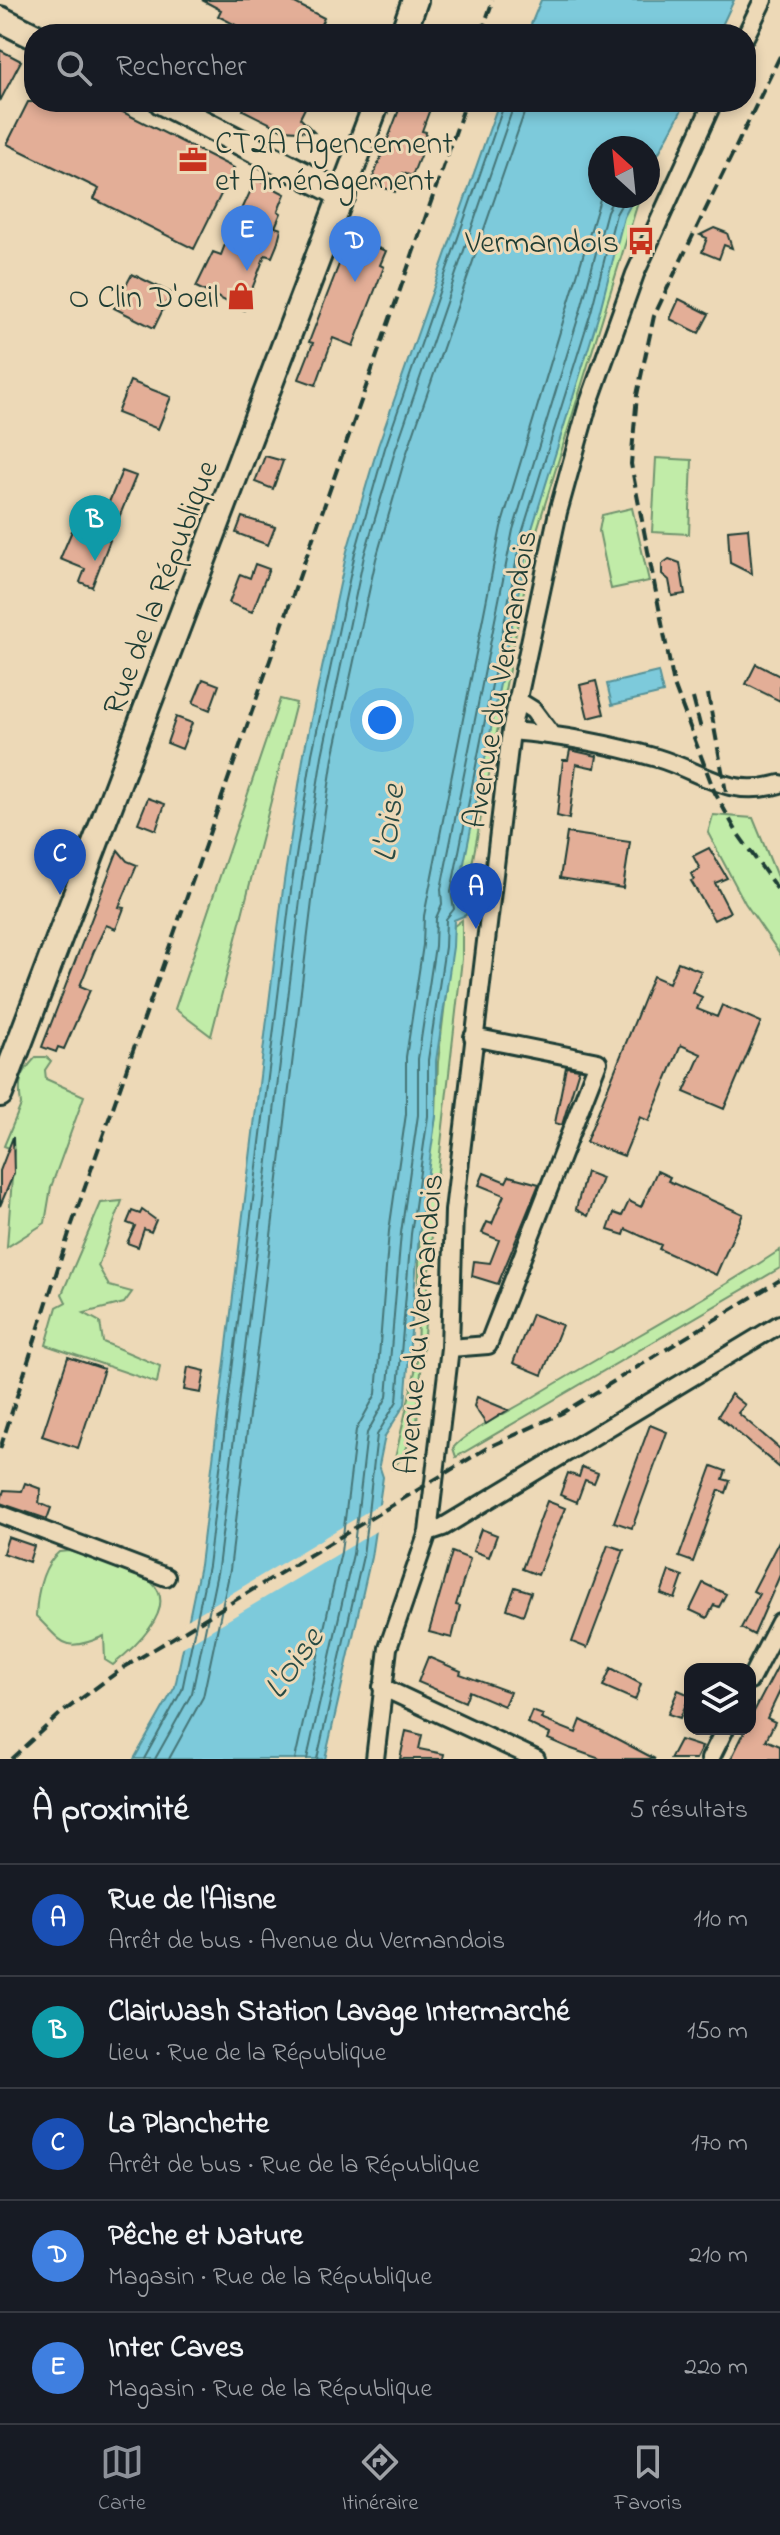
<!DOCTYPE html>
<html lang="fr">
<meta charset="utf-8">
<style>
body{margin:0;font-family:"Indie Flower",sans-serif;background:#20242c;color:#f1f3f6}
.controls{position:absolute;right:24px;bottom:24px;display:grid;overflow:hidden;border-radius:16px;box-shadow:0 4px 12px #0003}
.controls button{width:72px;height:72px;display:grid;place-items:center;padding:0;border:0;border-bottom:2px solid #363941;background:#171b24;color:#f1f3f6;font:40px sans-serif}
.compass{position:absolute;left:588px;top:136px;width:72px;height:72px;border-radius:50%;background:#171b24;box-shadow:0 4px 12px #0003;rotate:333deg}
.you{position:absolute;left:382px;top:720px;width:28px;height:28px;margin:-20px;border:6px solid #fff;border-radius:50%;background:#1a73e8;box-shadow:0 0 0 12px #1a73e833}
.badge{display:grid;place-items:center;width:52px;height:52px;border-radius:50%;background:#8c9099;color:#fff;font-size:26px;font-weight:700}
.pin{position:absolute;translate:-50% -66px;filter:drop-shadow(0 2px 4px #0008)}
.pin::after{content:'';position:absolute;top:42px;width:28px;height:24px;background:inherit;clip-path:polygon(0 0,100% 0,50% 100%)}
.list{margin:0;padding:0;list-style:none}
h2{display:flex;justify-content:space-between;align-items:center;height:104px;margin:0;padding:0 32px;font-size:34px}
h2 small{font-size:26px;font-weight:400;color:#9ea1a6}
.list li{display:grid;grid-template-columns:52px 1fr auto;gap:24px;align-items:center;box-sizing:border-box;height:112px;padding:0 32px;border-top:2px solid #363941}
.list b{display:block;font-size:30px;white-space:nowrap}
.list p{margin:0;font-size:26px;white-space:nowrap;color:#9ea1a6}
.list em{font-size:26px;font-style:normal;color:#9ea1a6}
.icon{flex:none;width:44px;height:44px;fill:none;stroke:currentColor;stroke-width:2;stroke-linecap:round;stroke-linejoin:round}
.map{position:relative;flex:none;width:780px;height:1759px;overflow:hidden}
.search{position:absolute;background:#171b24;box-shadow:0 4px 12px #0003;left:24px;right:24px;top:24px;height:88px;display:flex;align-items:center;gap:20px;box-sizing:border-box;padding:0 28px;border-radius:32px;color:#9ea1a6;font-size:30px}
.sheet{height:664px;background:#171b24}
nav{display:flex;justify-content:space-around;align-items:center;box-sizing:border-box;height:112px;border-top:2px solid #363941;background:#171b24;font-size:22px;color:#9ea1a6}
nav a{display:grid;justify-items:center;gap:4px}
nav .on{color:#8c9099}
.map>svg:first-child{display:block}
.green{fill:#c1eca8;stroke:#70946e;stroke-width:2}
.water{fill:#7dcadb;stroke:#579298;stroke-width:2}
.pier{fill:#edd9b7}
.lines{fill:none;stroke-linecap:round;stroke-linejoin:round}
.shore{stroke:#457577;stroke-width:2}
.building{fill:#e3ae97;stroke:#1f3d34;stroke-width:2}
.street-casing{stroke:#1f3d34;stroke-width:22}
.secondary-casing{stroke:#1f3d34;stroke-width:30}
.street{stroke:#edd9b7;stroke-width:16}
.secondary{stroke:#edd9b7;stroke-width:24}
.rail{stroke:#1f3d34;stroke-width:4;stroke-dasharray:12 6;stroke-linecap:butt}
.labels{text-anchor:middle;stroke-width:6;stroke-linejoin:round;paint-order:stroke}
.poi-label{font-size:32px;fill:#1f3d34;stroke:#edd9b7;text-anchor:end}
.street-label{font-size:32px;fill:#1f3d34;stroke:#edd9b7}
.water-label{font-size:34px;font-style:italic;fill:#284b45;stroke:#edd9b7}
</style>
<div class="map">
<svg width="780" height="1759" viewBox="0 0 780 1759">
<rect width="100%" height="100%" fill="#edd9b7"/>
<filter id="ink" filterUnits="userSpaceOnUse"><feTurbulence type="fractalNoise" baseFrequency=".0125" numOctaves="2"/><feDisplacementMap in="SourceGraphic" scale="16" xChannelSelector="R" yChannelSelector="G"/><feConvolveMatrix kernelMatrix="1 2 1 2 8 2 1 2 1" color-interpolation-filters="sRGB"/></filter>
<g filter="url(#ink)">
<path class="green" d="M630,196H640L533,543L465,901L456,881L519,547Z
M656,458L692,460L689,534L652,532Z
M632,508L649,581L611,589L599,531L602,515Z
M280,699L296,703L211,1036L175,1009Z
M713,815L753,818L780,884V954L745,903L708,833Z
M462,920V959L435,1197L417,1422L403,1457L393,1467L417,1363L420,1214L436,1116L438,1062L454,926Z
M36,1057H46L51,1061L45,1070L46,1079L84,1096L51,1187L45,1223L7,1247L14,1150L4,1146L21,1105C18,1082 19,1075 36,1057Z
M122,1201L98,1266L109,1286L132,1292L124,1303L84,1313L100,1322L103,1342L160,1366L157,1383L46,1345L57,1307L66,1302L62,1294L101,1203Z
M780,1250V1268L456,1457L453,1448C466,1432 510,1411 530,1399C613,1348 699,1304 780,1250Z
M69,1551C90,1558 137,1569 152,1583C180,1609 130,1651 113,1665L105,1660L104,1636C63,1654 64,1643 36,1616C37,1595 42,1566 59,1552Z"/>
<path class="water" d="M541,0H734L718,34H527Z
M499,102H686L648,173V148H600V196H635L624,217L599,314L530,535L458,893L467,908L466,915L454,920L453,947L436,1061V1116L419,1235L405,1404L385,1436L379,1465L383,1477L371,1557L325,1759H134L175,1687L200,1565L284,881L304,753L347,551L378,446Z
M658,672L663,693L612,705L607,684Z"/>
<path class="pier" d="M383,1502L378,1530L178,1650L184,1622Z"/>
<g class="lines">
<path class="shore" d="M144,1759L182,1690L208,1566L292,882L312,754L355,553L385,448L505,102
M155,1759L192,1693L218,1568L302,884L322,756L364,556L395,451L515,102
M169,1759L203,1697L230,1570L314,885L333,758L376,559L406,455L528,102
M295,1759L341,1552L356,1430L376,1394L389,1231L406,1114V1057L423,945L424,916L501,527L601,196
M307,1759L353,1554L367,1433L387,1397L401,1233L418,1115V1059L435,946L436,918L442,904L441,889L513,530L581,309L607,211L615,196
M317,1759L363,1556L377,1435L397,1401L411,1234L428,1116V1060L445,947L446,919L454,909L451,892L522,533L591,312L616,214L626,196"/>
</g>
<path class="building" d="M202,0H289L324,18L316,34H253L218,16L221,10Z
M0,50L21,61L0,101Z
M28,102H103L234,168L194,249L94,199L99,189L7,144Z
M247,102H283L293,107L297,102L306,106L300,118L314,132L283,130L243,110Z
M402,102L430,109L422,131L426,132L423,148L412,176L403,173L395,192L371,183Z
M256,179L285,194L278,211L281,213L275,227L281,229L277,245L272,257L265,255L244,310L196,287L213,252L221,255L237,213L240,214Z
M714,228L727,233L732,248L724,245L719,259L702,252L707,238L700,235Z
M370,245L386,251L380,265L384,267L353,346L333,338L316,385L299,379L313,343L309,342L343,254L364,262Z
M132,274L171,293L154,328L114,308Z
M679,299L709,314L699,333L670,319Z
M130,381L171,397L158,429L117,413Z
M265,456L283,461L273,489L255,482Z
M122,471L136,476L118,520L104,514Z
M242,517L275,527L268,545L236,533Z
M74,526L110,540L92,587L80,582L85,569L60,559Z
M748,528L752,574L730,563L728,530Z
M669,559L680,563L685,594L672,596L669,580L662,574V564Z
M255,564L269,569L252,612L229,603L240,574L250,578Z
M756,664L780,676V701L746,684Z
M203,679L219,685L210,710L193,703Z
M596,681L604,714L588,718L580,685Z
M176,717L192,723L182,749L167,743Z
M570,750L597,756L595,768L576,764L569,819L557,816L563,760H568Z
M148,798L165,804L156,830L138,823Z
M567,833L630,842L623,888L560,878Z
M709,848L727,878L715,883L730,912L714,920L691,881L694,880L691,874L700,869L693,856Z
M118,850L127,861L137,865L119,907L124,908L116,929L106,925L94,951L80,986L90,990L64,1049L58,1047L56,1052L42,1047Z
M678,962L701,971L692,992L702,997L697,1009L717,1017L722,1005L761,1022L724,1109L684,1092L701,1054L681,1045L649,1121L640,1117L624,1156L586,1142L653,976L669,983Z
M566,1067L579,1069L562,1125L555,1123Z
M13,1137L14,1173L0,1206V1171Z
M657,1171L670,1177L668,1181L743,1214L716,1275L659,1249L661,1245L626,1229L624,1235L608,1230L614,1213L622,1216L629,1201L641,1207Z
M586,1172L602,1178L588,1216L576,1209Z
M484,1173L506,1182L509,1176L539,1184L498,1284L472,1276L474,1261L490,1263L499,1240L482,1233L487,1222L492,1224L504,1195L479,1185Z
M142,1210L156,1220L151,1232L144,1229L138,1247L127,1243L135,1226L127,1223L132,1211L140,1214Z
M532,1314L562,1325L542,1375L513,1363Z
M68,1357L104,1369L78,1448L42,1436Z
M188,1367L205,1371L201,1393L184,1390Z
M731,1394L745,1405L738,1413L780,1449V1468L718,1416Z
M477,1397L508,1410L486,1424L474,1406Z
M650,1425L667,1432L632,1528L614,1522Z
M712,1466L726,1471L723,1479L730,1481L726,1493L719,1490L693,1562L679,1557Z
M582,1467L598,1473L594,1483L585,1480L577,1502L560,1495L568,1473L579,1477Z
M25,1483L41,1489L39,1503L51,1508L47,1519L0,1503L4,1490L22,1491Z
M547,1501L565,1508L538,1575L522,1569Z
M481,1529L497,1535L489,1557L473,1551Z
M8,1537L34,1546L29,1562L3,1553Z
M780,1539V1575L754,1635L741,1628L759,1594L753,1591Z
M608,1545L624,1550L587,1648L572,1642Z
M452,1552L470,1559L456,1605L460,1606L452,1638L429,1632Z
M669,1571L683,1576L675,1599L661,1594Z
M703,1583L726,1594L719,1607L714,1605L707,1618L690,1610Z
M515,1587L531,1592L523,1615L507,1609Z
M428,1657L461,1671L460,1674L510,1692L504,1706L469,1691L465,1702L418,1682Z
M780,1662V1691L767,1718L775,1722L766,1740L780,1746V1759H731L746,1729H750V1719Z
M611,1668L641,1684L635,1700L603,1686Z
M678,1690L690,1695L680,1718L668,1714Z
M532,1711L543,1715L541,1719L576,1733L581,1720L655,1759H600L569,1748L548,1739L550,1734L527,1723Z
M406,1731L422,1735L419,1749L444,1754L443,1759H400Z
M680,1740L702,1747L696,1759H670Z"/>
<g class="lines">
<defs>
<path id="street" d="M746,35L763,0
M517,700L533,710L551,734
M511,731C559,735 609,744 657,758C704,772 728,799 780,784
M450,1348L488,1345L598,1062L473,1037
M0,1514L166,1577
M428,1532L443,1527L780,1324
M750,1680L780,1622
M382,1687L536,1759
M375,1759L388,1648L428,1532L450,1348L454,1211L511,731L558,512L587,408L635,274L713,102
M710,1759L725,1729"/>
<path id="secondary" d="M0,19L34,36
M403,34L415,0
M162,102L343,195
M0,1094L377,102"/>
</defs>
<use href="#street" class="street-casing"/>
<use href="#secondary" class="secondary-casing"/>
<use href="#street" class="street"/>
<use href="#secondary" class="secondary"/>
<path class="rail" d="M481,34L493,0
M780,56L654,316L637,395L631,464L674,685L715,793L738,834L780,893
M708,694L726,792
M693,698L701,729
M0,1449L71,1227L466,102
M11,1759L60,1714L123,1668L487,1448L562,1413L780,1280"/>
</g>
</g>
<defs>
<symbol id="office-bare" viewBox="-9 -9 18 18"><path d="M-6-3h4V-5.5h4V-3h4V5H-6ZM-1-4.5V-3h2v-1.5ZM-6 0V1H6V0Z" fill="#c8321e" stroke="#edd9b7" stroke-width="2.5" paint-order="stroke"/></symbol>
<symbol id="bus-bare" viewBox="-9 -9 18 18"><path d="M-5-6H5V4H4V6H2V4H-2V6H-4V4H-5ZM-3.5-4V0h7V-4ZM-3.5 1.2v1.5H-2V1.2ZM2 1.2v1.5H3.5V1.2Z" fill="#c8321e" stroke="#edd9b7" stroke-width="2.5" paint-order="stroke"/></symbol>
<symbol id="shop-bare" viewBox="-9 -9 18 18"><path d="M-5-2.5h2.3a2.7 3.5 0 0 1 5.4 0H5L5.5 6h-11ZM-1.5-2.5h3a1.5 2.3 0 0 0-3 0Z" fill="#c8321e" stroke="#edd9b7" stroke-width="2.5" paint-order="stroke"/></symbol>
</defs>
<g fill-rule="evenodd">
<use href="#office-bare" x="173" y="140" width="40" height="40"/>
<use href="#bus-bare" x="621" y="221" width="40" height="40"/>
<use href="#shop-bare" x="221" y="276" width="40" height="40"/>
</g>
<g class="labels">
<g class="poi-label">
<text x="215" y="153" text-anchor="start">CT2A Agencement<tspan x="215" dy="37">et Aménagement</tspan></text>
<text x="619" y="252">Vermandois</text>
<text x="219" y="307">O Clin D'oeil</text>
</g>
<g class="street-label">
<text transform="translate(159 587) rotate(-69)" y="11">Rue de la République</text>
<text transform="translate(499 679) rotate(-80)" y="11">Avenue du Vermandois</text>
<text transform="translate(418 1324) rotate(-85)" y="11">Avenue du Vermandois</text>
</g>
<g class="water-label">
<text transform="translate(387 823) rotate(-83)" y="12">L'Oise</text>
<text transform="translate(292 1662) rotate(-55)" y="12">L'Oise</text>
</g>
</g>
</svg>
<div class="controls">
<button><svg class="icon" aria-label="layers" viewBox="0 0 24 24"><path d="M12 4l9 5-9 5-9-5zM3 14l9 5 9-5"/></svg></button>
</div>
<svg class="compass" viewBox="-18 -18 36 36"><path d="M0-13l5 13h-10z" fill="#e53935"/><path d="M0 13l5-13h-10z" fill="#9ea1a6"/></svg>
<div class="you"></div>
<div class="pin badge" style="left:476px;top:929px;background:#1a4fb4">A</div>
<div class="pin badge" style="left:95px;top:561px;background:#0f9aa8">B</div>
<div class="pin badge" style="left:60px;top:895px;background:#1a4fb4">C</div>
<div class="pin badge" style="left:355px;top:282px;background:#3f7fe0">D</div>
<div class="pin badge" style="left:247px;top:271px;background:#3f7fe0">E</div>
<div class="search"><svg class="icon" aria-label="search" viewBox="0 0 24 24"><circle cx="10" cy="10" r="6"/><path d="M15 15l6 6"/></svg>Rechercher</div>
</div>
<section class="sheet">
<h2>À proximité<small>5 résultats</small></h2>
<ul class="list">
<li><span class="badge" style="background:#1a4fb4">A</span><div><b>Rue de l'Aisne</b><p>Arrêt de bus · Avenue du Vermandois</p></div><em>110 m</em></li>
<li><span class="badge" style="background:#0f9aa8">B</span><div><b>ClairWash Station Lavage Intermarché</b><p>Lieu · Rue de la République</p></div><em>150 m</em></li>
<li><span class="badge" style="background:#1a4fb4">C</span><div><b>La Planchette</b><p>Arrêt de bus · Rue de la République</p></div><em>170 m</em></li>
<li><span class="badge" style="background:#3f7fe0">D</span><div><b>Pêche et Nature</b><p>Magasin · Rue de la République</p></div><em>210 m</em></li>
<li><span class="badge" style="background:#3f7fe0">E</span><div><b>Inter Caves</b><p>Magasin · Rue de la République</p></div><em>220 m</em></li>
</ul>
</section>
<nav>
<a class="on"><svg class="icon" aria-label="map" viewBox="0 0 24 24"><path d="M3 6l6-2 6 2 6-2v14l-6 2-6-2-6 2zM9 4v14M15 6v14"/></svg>Carte</a>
<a><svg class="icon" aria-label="directions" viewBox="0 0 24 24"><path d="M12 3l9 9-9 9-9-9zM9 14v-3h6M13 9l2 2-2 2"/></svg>Itinéraire</a>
<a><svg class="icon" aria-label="saved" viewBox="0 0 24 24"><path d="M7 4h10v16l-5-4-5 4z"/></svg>Favoris</a>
</nav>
